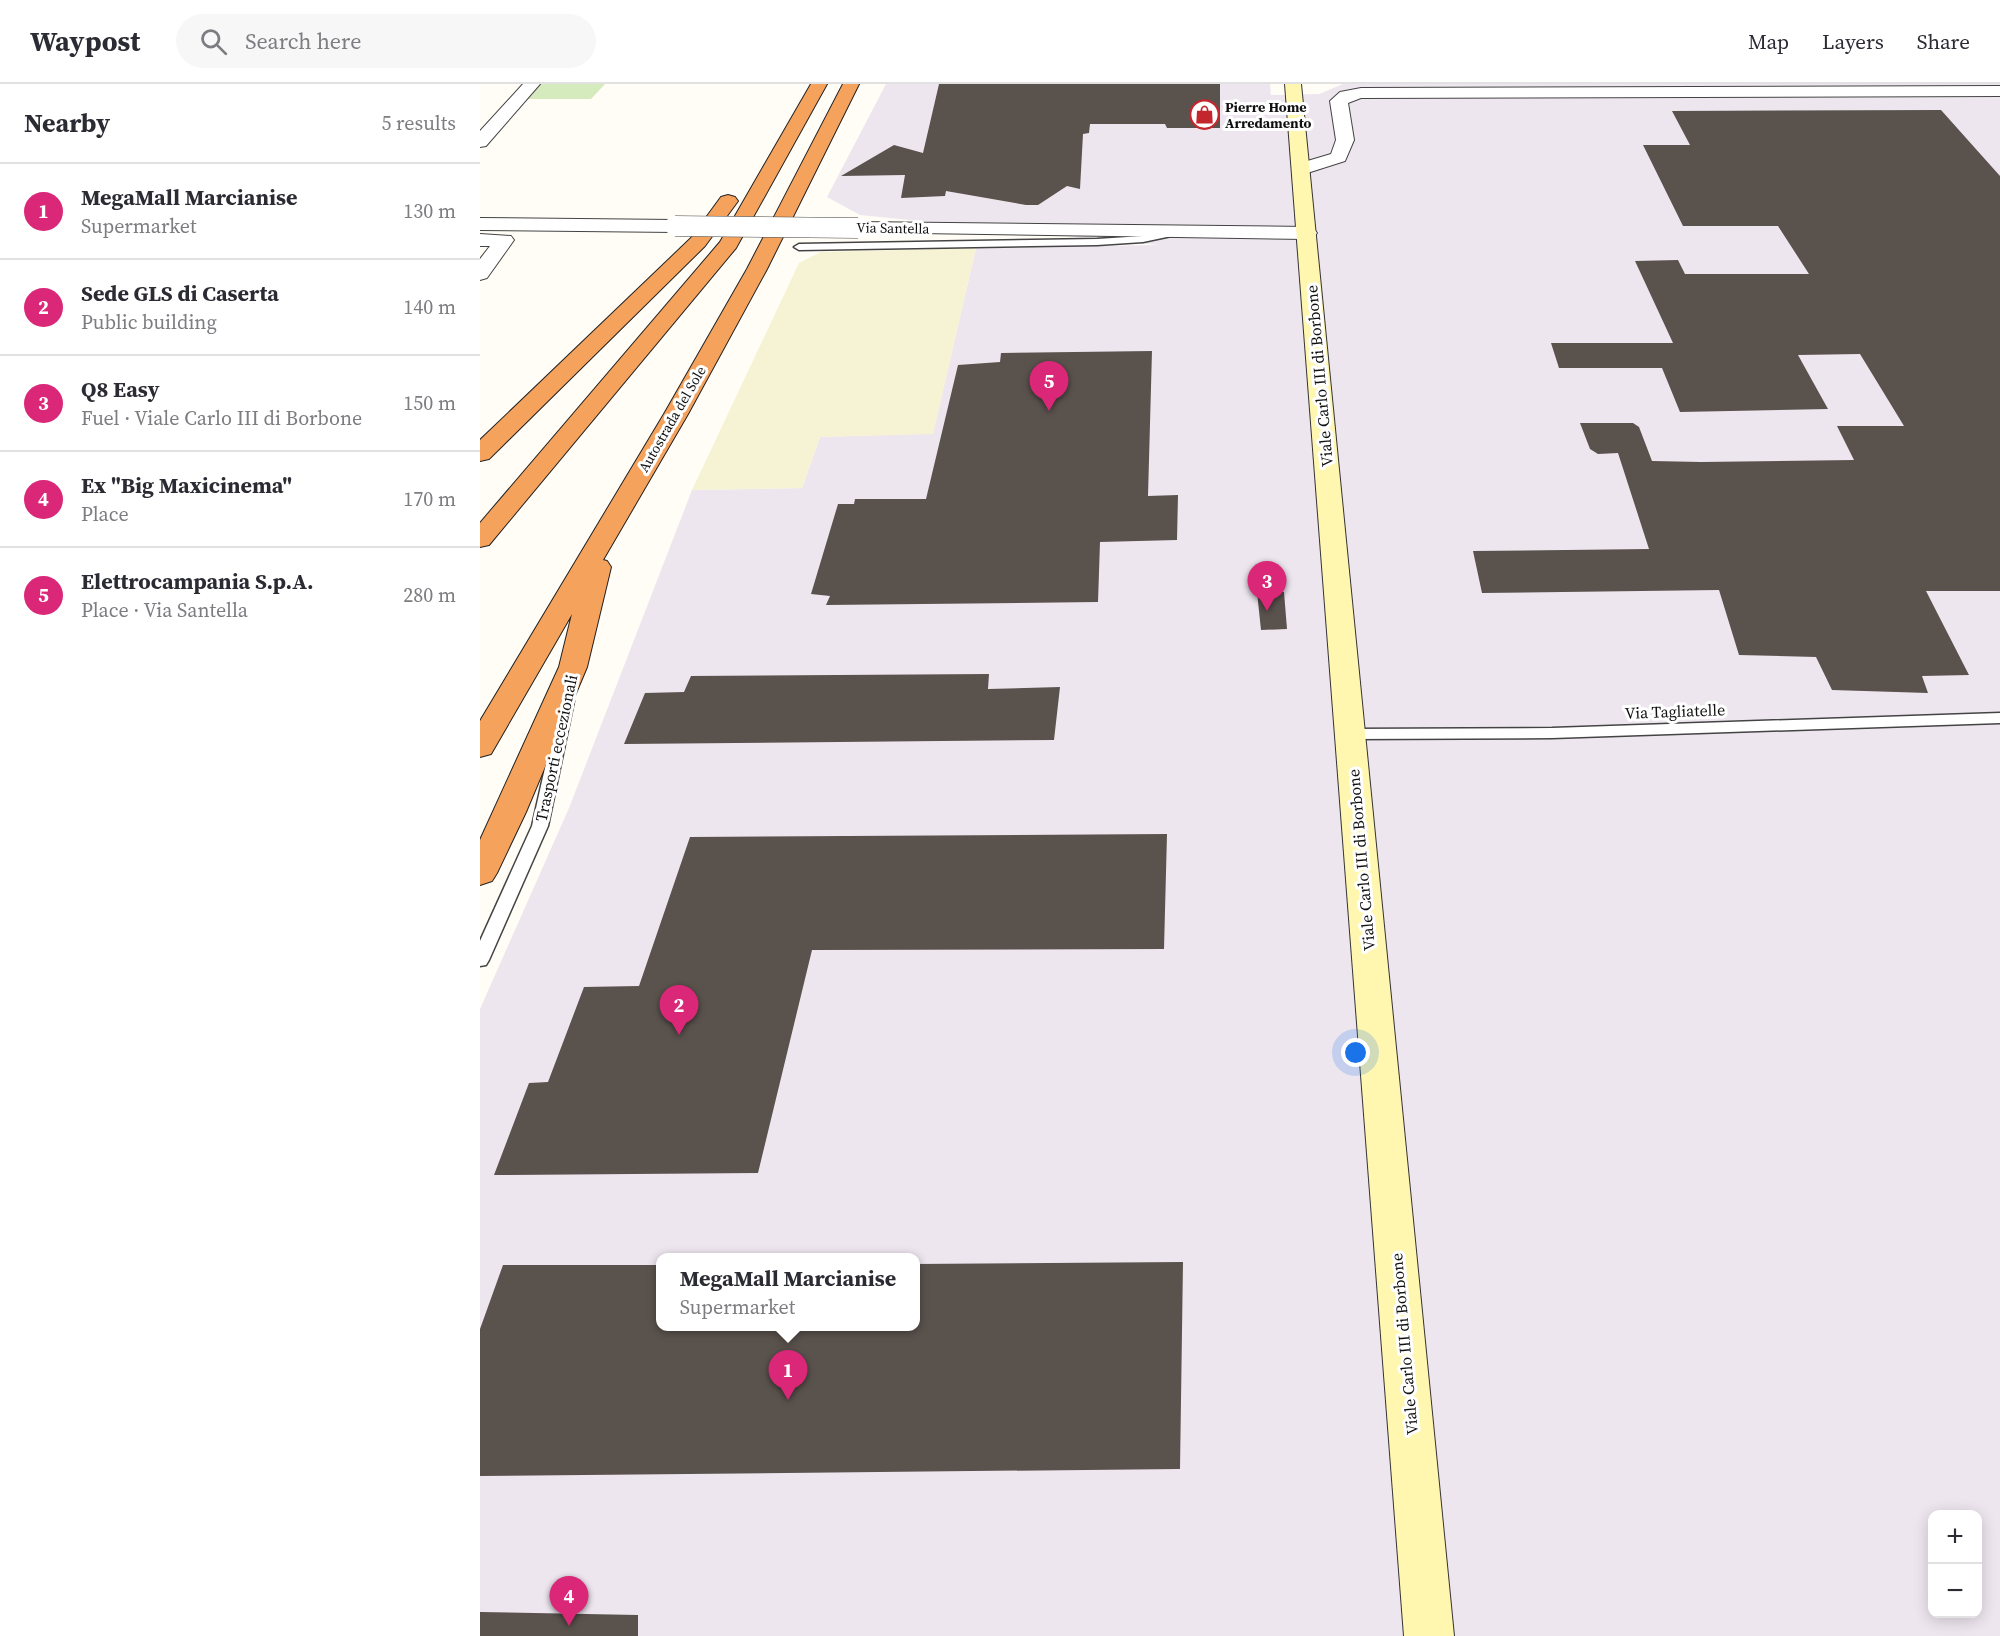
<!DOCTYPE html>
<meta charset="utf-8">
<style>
body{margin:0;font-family:"Source Serif 4",serif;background:#f7f7f7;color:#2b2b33}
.controls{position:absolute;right:18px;bottom:18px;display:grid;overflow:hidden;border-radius:12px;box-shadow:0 3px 15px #0003}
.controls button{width:54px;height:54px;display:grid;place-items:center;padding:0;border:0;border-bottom:2px solid #e1e1e2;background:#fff;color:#2b2b33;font:30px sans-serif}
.you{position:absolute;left:876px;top:969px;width:21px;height:21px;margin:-15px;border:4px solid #fff;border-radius:50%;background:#1a73e8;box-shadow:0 0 0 9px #1a73e833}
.badge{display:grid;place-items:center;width:39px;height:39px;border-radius:50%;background:#db2777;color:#fff;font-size:20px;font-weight:700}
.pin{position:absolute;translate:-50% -50px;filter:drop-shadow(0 2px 3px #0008)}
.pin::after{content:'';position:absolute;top:32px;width:21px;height:18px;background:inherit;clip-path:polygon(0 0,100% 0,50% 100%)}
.popup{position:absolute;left:176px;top:1169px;width:264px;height:78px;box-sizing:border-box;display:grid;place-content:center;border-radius:12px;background:#fff;filter:drop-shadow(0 2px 4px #0005);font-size:20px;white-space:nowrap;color:#7c7c81}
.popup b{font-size:22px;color:#2b2b33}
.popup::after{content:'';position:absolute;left:50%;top:100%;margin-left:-12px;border:12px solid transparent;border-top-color:#fff}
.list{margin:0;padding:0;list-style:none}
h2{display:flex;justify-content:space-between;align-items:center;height:78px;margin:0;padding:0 24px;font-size:26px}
h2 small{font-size:20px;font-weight:400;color:#7c7c81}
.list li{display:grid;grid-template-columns:39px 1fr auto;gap:18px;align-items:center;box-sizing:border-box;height:96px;padding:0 24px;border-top:2px solid #e1e1e2}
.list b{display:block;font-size:22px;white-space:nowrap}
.list p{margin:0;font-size:20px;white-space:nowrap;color:#7c7c81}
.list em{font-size:20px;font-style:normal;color:#7c7c81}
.icon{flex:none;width:33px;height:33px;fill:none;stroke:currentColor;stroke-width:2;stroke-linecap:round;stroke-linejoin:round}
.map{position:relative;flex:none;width:1520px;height:1552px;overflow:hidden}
header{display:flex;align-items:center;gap:36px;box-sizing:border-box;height:84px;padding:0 30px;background:#fff;border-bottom:2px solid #e1e1e2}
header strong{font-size:28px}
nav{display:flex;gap:33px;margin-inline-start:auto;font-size:21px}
.search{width:420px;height:54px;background:#f7f7f7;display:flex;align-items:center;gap:15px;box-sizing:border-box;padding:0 21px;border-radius:33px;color:#7c7c81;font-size:22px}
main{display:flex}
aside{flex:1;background:#fff}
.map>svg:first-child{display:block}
.industrial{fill:#eee6ef;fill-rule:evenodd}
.farmland{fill:#f6f3d4}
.green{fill:#d5ebbd}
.building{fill:#5a524d}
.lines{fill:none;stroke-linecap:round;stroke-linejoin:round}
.lane-casing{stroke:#444;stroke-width:3}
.street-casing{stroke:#444;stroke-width:2}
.secondary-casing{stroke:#333;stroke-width:2}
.highway-casing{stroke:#222;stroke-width:2}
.lane{fill:#fff;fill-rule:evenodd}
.street{fill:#fff;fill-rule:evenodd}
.secondary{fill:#fff6b0;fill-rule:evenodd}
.highway{fill:#f5a25d;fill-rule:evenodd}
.street-bridge-casing{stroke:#444;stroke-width:21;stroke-linecap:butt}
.street-bridge{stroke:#fff;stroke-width:20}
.labels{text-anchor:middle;stroke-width:6;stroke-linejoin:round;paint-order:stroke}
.far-poi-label{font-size:14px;font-weight:bold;fill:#111;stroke:#fff;text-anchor:start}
.far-street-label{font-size:14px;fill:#111;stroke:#fff}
.street-label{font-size:16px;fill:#111;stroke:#fff}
</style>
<header>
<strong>Waypost</strong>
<div class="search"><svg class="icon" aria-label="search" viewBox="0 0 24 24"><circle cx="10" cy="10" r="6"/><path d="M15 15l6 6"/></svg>Search here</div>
<nav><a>Map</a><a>Layers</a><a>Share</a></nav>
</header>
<main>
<aside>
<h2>Nearby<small>5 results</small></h2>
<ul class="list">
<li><span class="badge">1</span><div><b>MegaMall Marcianise</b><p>Supermarket</p></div><em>130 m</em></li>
<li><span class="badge">2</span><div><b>Sede GLS di Caserta</b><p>Public building</p></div><em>140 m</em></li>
<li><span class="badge">3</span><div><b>Q8 Easy</b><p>Fuel · Viale Carlo III di Borbone</p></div><em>150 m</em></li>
<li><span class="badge">4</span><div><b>Ex &quot;Big Maxicinema&quot;</b><p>Place</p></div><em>170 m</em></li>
<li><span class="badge">5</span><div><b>Elettrocampania S.p.A.</b><p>Place · Via Santella</p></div><em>280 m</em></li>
</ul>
</aside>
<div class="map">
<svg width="1520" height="1552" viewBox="0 0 1520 1552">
<rect width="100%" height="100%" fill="#fffdf5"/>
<path class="industrial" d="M406,0H790L791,11L839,10L863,0H1520V1552H0V925L89,724L212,406L322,404L340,353L453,349L496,164L678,161L380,131L347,113ZM180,1174H436V1242H180ZM1452,1430H1498V1530H1452Z"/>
<path class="farmland" d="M496,164L453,350L340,353L322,404L212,406L319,179L341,168Z"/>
<path class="green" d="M58,0H125L111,15H44Z"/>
<path class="building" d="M459,0H740V44H687L685,40H610L609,49L603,50L600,105L587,102L558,121H546L466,107L465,112L421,114L425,91L361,92L414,61L443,69Z
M1461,26L1520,92V507H1446L1489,591L1442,592L1448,609L1352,606L1336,573L1259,571L1239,506L1002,509L993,467L1169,465L1138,369L1118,370L1110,365L1100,339H1153L1159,343L1172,377L1221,378L1374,376L1357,342H1424L1380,270L1318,271L1348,325L1200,328L1182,284H1079L1071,259H1193L1155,177L1198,176L1205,190H1329L1298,142H1203L1163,61H1210L1192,27Z
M672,267L668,412L698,411L697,456L620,458L618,518L346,521L350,512L331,510L358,420H374L375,415H446L478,281L520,278L521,269Z
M777,508H804L807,545L781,546Z
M509,590L508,605L580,603L574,656L144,660L165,609L204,608L211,592Z
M687,750L684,865L332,866L278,1089L14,1091L49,999L68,998L104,903L159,902L210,753Z
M703,1178L700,1385L0,1392V1245L23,1181H180V1242H435V1180Z
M0,1528L158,1531V1552H0Z"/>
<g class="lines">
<defs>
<path id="lane" d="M697,145L702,148L701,150L663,158L617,161L319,166L314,163L319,160L617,155L663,152Z
M87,612L94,617L68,742L9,876L6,881L0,882V857L52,742L80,617Z
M1520,629V639L1072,654L870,655L862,650L870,645L1072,644Z"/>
<path id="street" d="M43,0H60L6,62L0,63V47Z
M1520,2V12L881,14L868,19L874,56L865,77L821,91L814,89L812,85L814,81L851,70L856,56L850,17L860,8L881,4Z
M0,134L195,136L202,138L205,142L202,146L195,148L0,146Z
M378,138L827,143L834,145L837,149L834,153L827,155L371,148L368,144L371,140Z
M0,150L31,152L34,156L7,194L0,196V175L10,162H0Z"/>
<path id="secondary" d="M805,0H821L974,1552H924Z"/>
<path id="highway" d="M331,0H347L256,164L9,461L0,463V439L240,158Z
M363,0H379L287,185L208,330L123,476L127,477L131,483L107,583L46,728L17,789L12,797L0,801V756L79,583L92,530L11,670L0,673V637L184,330L267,185Z
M248,111L255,113L258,117L225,162L9,375L0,377V356L211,154L241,113Z"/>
</defs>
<use href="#lane" class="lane-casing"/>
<use href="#street" class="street-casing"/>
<use href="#secondary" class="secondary-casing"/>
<use href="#highway" class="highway-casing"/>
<use href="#lane" class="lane"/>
<use href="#street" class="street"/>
<use href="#secondary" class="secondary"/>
<use href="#highway" class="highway"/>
<defs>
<path id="street-bridge" d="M195,142L378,144"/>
</defs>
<use href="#street-bridge" class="street-bridge-casing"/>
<use href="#street-bridge" class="street-bridge"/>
</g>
<defs>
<symbol id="shop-ring" viewBox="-11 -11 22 22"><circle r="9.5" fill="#fff" stroke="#c4262e" stroke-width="1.5"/><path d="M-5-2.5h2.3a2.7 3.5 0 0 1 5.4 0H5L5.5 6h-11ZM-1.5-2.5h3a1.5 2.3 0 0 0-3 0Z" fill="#c4262e"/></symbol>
</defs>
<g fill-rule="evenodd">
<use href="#shop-ring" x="708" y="14" width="33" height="33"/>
</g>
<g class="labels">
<g class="far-poi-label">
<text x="745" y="28">Pierre Home<tspan x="745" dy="16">Arredamento</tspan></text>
</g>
<g class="far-street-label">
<text transform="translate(413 144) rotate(1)" y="5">Via Santella</text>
<text transform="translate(192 335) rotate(-60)" y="5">Autostrada del Sole</text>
</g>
<g class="street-label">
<text transform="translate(839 292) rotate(-95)" y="6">Viale Carlo III di Borbone</text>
<text transform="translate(1195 627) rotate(-2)" y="6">Via Tagliatelle</text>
<text transform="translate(76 664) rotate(-78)" y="6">Trasporti eccezionali</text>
<text transform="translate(881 776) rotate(-95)" y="6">Viale Carlo III di Borbone</text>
<text transform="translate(924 1260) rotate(-95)" y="6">Viale Carlo III di Borbone</text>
</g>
</g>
</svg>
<div class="controls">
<button>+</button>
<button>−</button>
</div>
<div class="you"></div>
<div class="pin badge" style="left:308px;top:1316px">1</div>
<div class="popup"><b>MegaMall Marcianise</b>Supermarket</div>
<div class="pin badge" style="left:199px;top:951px">2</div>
<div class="pin badge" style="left:787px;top:527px">3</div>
<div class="pin badge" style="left:89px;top:1542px">4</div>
<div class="pin badge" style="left:569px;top:327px">5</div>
</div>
</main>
